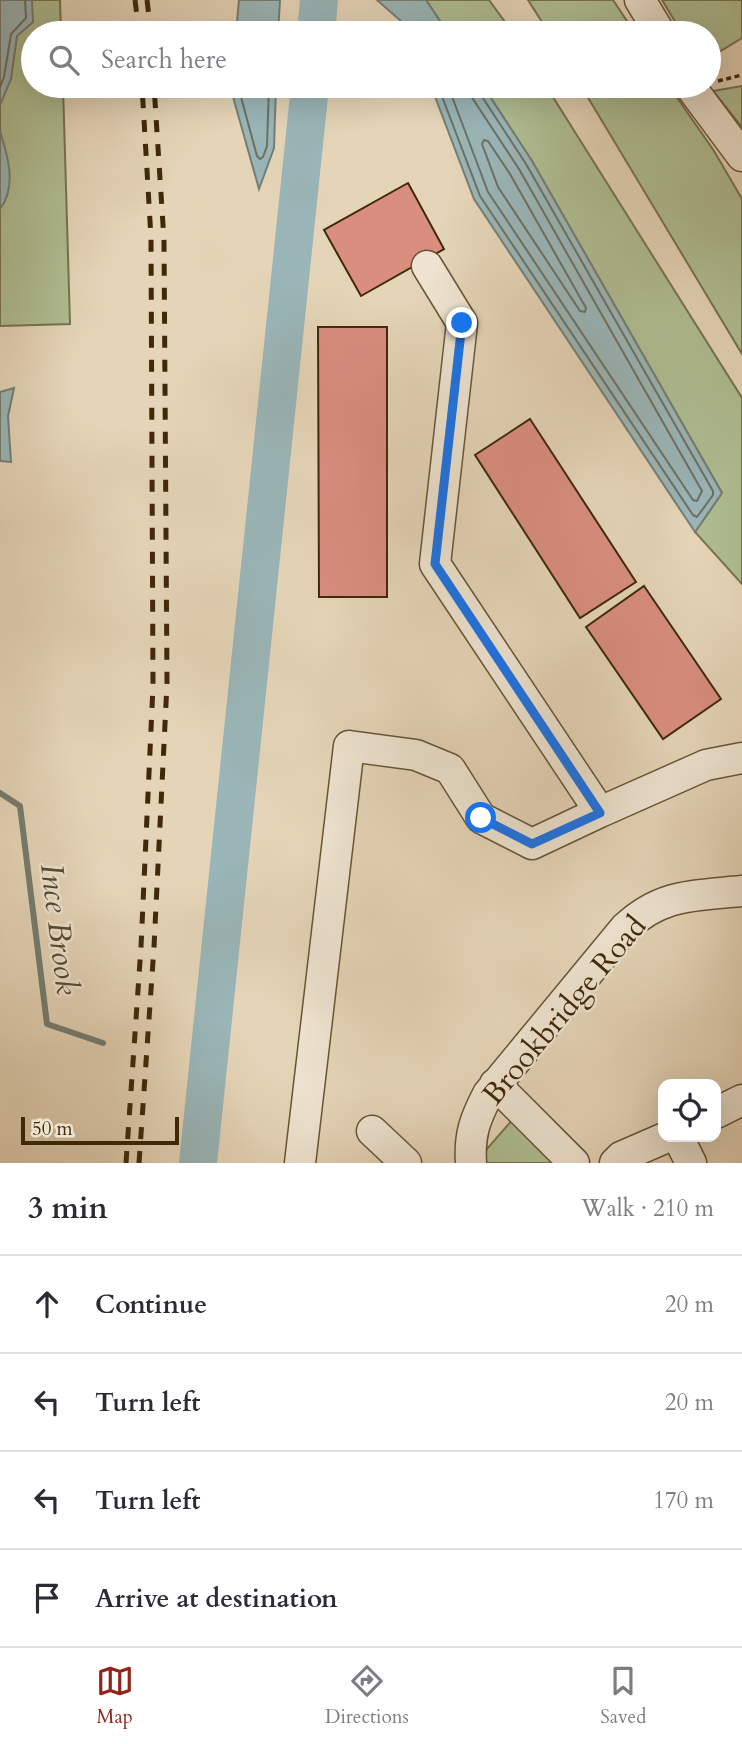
<!DOCTYPE html>
<meta charset="utf-8">
<style>
body{margin:0;font-family:Cardo,serif;background:#f2f2f3;color:#2b2b33}
.controls{position:absolute;right:21px;bottom:21px;display:grid;overflow:hidden;border-radius:14px;box-shadow:0 7px 28px #0002}
.controls button{width:63px;height:63px;display:grid;place-items:center;padding:0;border:0;border-bottom:2px solid #e1e1e2;background:#fff;color:#2b2b33;font:35px sans-serif}
.scale{position:absolute;left:21px;bottom:18px;width:158px;box-sizing:border-box;padding-left:7px;border:4px solid #3f2909;border-top:0;font-size:19px;line-height:24px;white-space:nowrap;color:#3f2909;-webkit-text-stroke:5px #eee4d1;paint-order:stroke}
.stop{position:absolute;width:21px;height:21px;margin:-16px;border:5px solid #1a73e8;border-radius:50%;background:#fff}
.stop.end{background:#1a73e8;border-color:#fff;box-shadow:0 2px 7px #0008}
.list{margin:0;padding:0;list-style:none}
h2{display:flex;justify-content:space-between;align-items:center;height:91px;margin:0;padding:0 28px;font-size:30px}
h2 small{font-size:23px;font-weight:400;color:#7c7c81}
.list li{display:grid;grid-template-columns:46px 1fr auto;gap:21px;align-items:center;box-sizing:border-box;height:98px;padding:0 28px;border-top:2px solid #e1e1e2}
.list b{display:block;font-size:26px;white-space:nowrap}
.list em{font-size:23px;font-style:normal;color:#7c7c81}
.icon{flex:none;width:38px;height:38px;fill:none;stroke:currentColor;stroke-width:2;stroke-linecap:round;stroke-linejoin:round}
.map{position:relative;flex:none;width:742px;height:1163px;overflow:hidden}
.search{position:absolute;background:#fff;box-shadow:0 7px 28px #0002;left:21px;right:21px;top:21px;height:77px;display:flex;align-items:center;gap:18px;box-sizing:border-box;padding:0 24px;border-radius:38px;color:#7c7c81;font-size:26px}
.sheet{height:483px;background:#fff}
nav{display:flex;justify-content:space-around;align-items:center;box-sizing:border-box;height:98px;border-top:2px solid #e1e1e2;background:#fff;font-size:19px;color:#7c7c81}
nav a{display:grid;justify-items:center;gap:4px}
nav .on{color:#8f2418}
.map>svg:first-child{display:block}
.green{fill:#afbe93;stroke:#77744e;stroke-width:2}
.water{fill:#9ab6b9;stroke:#767e73;stroke-width:2}
.lines{fill:none;stroke-linecap:round;stroke-linejoin:round}
.shore{stroke:#6c7061;stroke-width:2}
.stream{stroke:#767e73;stroke-width:6}
.river{stroke:#9ab6b9;stroke-width:38}
.building{fill:#da8e80;stroke:#3f2909;stroke-width:2}
.minor-casing{stroke:#685435;stroke-width:33}
.path{stroke:#3f2909;stroke-width:3.5;stroke-dasharray:5 3.5;stroke-linecap:butt}
.minor{stroke:#eee4d1;stroke-width:30}
.rail{stroke:#3f2909;stroke-width:5;stroke-dasharray:12 12;stroke-linecap:butt}
.route{stroke:#1a73e8;stroke-width:9}
.labels{text-anchor:middle;stroke-width:5;stroke-linejoin:round;paint-order:stroke}
.street-label{font-size:30px;fill:#3f2909;stroke:#eee4d1}
.water-label{font-size:32px;font-style:italic;fill:#564c35;stroke:#eee4d1}
</style>
<div class="map">
<svg width="742" height="1163" viewBox="0 0 742 1163">
<rect width="100%" height="100%" fill="#e5d5b8"/>
<filter id="stains"><feTurbulence type="fractalNoise" baseFrequency=".00286" numOctaves="4"/><feColorMatrix values="0 0 0 0 .2 0 0 0 0 .09 0 0 0 0 .02 0 0 0 .5 -.17"/></filter>
<radialGradient id="worn" r=".72"><stop offset=".6" stop-color="#630" stop-opacity="0"/><stop offset="1" stop-color="#630" stop-opacity=".3"/></radialGradient>
<path class="green" d="M0,0H60L61,33H33V86H63L70,324L0,326Z
M426,0H489L513,33H448Z
M528,0H613L635,33H549Z
M662,0H742V38L709,58V33H682Z
M483,86H546L742,398V584L695,532L722,493L532,161Z
M581,86H669L714,151L742,199V354Z
M742,86V127L713,91Z
M513,1119L555,1163H486V1150Z"/>
<path class="water" d="M0,0H32L33,22L17,36L11,79L0,105Z
M239,0H280L278,33H236Z
M377,0H426L448,33H407L401,21Z
M230,86H276L274,148L259,189Z
M431,86H483L532,161L722,493L695,532L474,199Z
M0,131C8,156 17,187 0,209Z
M14,388L8,416L11,462L0,461V392Z"/>
<g class="lines">
<path class="shore" d="M238,86L257,156L260,159L263,157L267,146L269,86
M438,86L480,196L693,515L697,517L713,495V491L526,164L479,92L477,86
M448,86L488,192L693,500L697,501L702,491L519,169L471,96L469,86
M0,87L4,77L11,34L26,18L25,0
M484,140L488,141L510,174L586,308L585,312L580,311L498,187L482,144Z"/>
<path class="stream" d="M0,793L20,806L47,1024L103,1043"/>
<path class="river" d="M316,33L319,0
M198,1163L310,86"/>
</g>
<path class="building" d="M408,183L444,249L361,296L324,230Z
M318,327H387V597H319Z
M530,419L636,582L580,618L475,455Z
M644,586L721,699L663,739L586,627Z"/>
<g class="lines">
<defs>
<path id="minor" d="M640,0L660,33
M690,86L742,156
M427,266L462,323L435,564L600,812L706,765L742,758
M495,1084L574,1163
M716,1113L742,1100
M372,1131L406,1163
M678,1137L691,1163
M300,1163L349,746L416,755L450,769L481,818L532,844L600,812
M471,1163C469,1135 475,1119 488,1094L625,928C662,893 695,896 742,891
M615,1163L621,1157L667,1137"/>
</defs>
<use href="#minor" class="minor-casing"/>
<path class="path" d="M718,81L742,75"/>
<use href="#minor" class="minor"/>
<path class="rail" d="M135,0L139,33
M147,0L151,33
M126,1163L141,947L153,686L151,238L142,86
M139,1163L154,947L167,683L164,240L154,86"/>
</g>
<g class="lines">
<path class="route" d="M462,323L435,564L600,813L532,844L481,818"/>
</g>
<g class="labels">
<g class="street-label">
<text transform="translate(564 1010) rotate(-50)" y="10">Brookbridge Road</text>
</g>
<g class="water-label">
<text transform="translate(60 929) rotate(83)" y="11">Ince Brook</text>
</g>
</g>
<rect width="100%" height="100%" filter="url(#stains)"/>
<rect width="100%" height="100%" fill="url(#worn)"/>
</svg>
<div class="controls">
<button><svg class="icon" aria-label="locate" viewBox="0 0 24 24"><circle cx="12" cy="12" r="6"/><path d="M12 2v4M12 18v4M2 12h4M18 12h4"/></svg></button>
</div>
<div class="scale">50 m</div>
<div class="stop" style="left:481px;top:818px"></div>
<div class="stop end" style="left:462px;top:323px"></div>
<div class="search"><svg class="icon" aria-label="search" viewBox="0 0 24 24"><circle cx="10" cy="10" r="6"/><path d="M15 15l6 6"/></svg>Search here</div>
</div>
<section class="sheet">
<h2>3 min<small>Walk · 210 m</small></h2>
<ul class="list">
<li><svg class="icon" aria-label="ahead" viewBox="0 0 24 24"><path d="M12 20V5M6 11l6-6 6 6"/></svg><div><b>Continue</b></div><em>20 m</em></li>
<li><svg class="icon" aria-label="left" viewBox="0 0 24 24"><path d="M17 20v-9H6M10 6l-5 5 5 5"/></svg><div><b>Turn left</b></div><em>20 m</em></li>
<li><svg class="icon" aria-label="left" viewBox="0 0 24 24"><path d="M17 20v-9H6M10 6l-5 5 5 5"/></svg><div><b>Turn left</b></div><em>170 m</em></li>
<li><svg class="icon" aria-label="arrive" viewBox="0 0 24 24"><path d="M6 21V4h12l-3 4 3 4H6"/></svg><div><b>Arrive at destination</b></div></li>
</ul>
</section>
<nav>
<a class="on"><svg class="icon" aria-label="map" viewBox="0 0 24 24"><path d="M3 6l6-2 6 2 6-2v14l-6 2-6-2-6 2zM9 4v14M15 6v14"/></svg>Map</a>
<a><svg class="icon" aria-label="directions" viewBox="0 0 24 24"><path d="M12 3l9 9-9 9-9-9zM9 14v-3h6M13 9l2 2-2 2"/></svg>Directions</a>
<a><svg class="icon" aria-label="saved" viewBox="0 0 24 24"><path d="M7 4h10v16l-5-4-5 4z"/></svg>Saved</a>
</nav>
